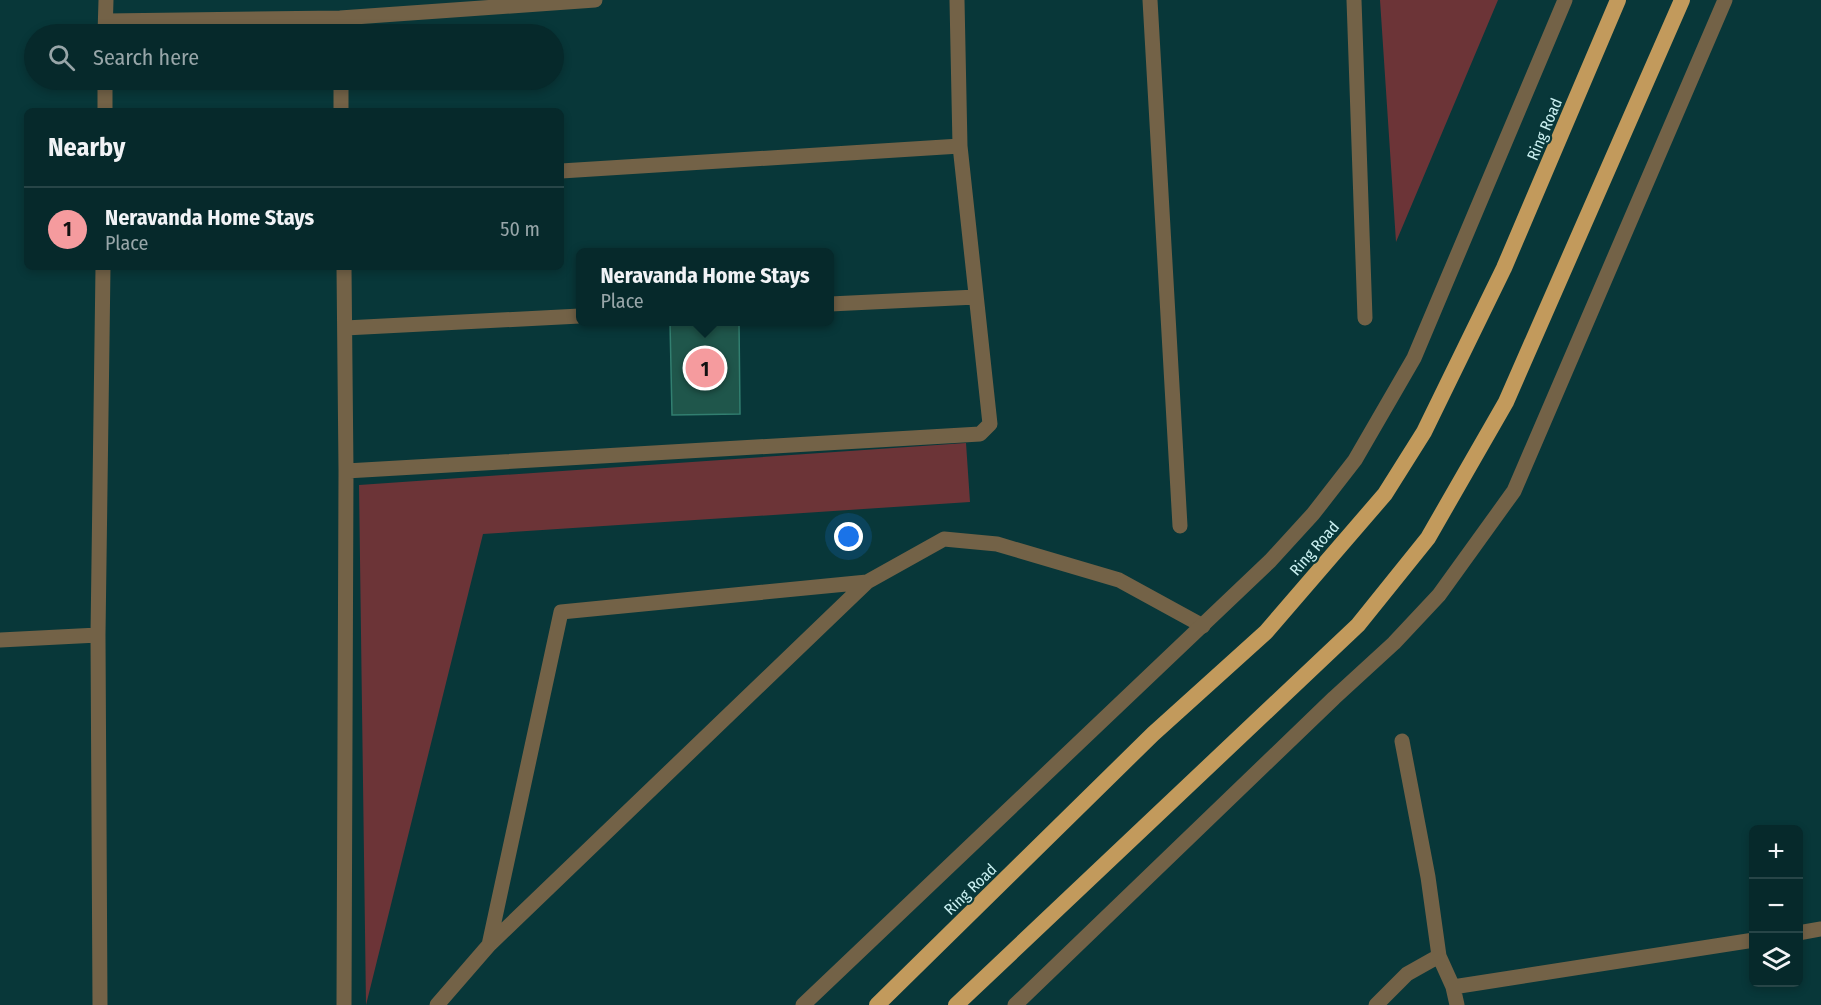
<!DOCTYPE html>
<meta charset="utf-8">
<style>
body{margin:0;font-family:"Fira Sans Condensed",sans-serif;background:#0f3133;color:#f1f3f6}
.controls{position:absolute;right:18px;bottom:18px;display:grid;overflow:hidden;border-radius:9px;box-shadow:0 3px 9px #0003}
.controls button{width:54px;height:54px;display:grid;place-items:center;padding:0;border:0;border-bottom:2px solid #274547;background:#06292b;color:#f1f3f6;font:30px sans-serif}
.you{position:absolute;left:849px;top:537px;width:21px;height:21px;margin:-15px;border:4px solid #fff;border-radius:50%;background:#1a73e8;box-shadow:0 0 0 9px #1a73e833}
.badge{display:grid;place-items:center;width:39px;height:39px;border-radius:50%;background:#f59b9e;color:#111;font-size:20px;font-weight:700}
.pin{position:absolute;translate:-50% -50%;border:3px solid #fff;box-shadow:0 2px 6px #0006}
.popup{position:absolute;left:576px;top:248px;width:258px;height:78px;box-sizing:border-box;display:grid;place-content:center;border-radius:9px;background:#06292b;filter:drop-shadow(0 2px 4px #0005);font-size:20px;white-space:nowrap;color:#98a6a9}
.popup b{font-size:22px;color:#f1f3f6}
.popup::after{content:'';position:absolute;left:50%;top:100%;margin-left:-12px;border:12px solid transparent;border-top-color:#06292b}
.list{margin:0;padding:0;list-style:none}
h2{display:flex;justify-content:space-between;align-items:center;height:78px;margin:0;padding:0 24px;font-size:26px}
h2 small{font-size:20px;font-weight:400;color:#98a6a9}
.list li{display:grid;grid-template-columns:39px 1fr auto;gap:18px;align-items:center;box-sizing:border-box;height:84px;padding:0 24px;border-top:2px solid #274547}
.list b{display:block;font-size:22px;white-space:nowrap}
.list p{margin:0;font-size:20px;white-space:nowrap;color:#98a6a9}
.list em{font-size:20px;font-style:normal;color:#98a6a9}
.icon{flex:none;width:33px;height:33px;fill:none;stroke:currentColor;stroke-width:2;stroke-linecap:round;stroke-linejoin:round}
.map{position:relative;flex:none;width:1821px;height:1005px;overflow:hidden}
.search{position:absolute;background:#06292b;box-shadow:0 3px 9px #0003;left:24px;top:24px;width:540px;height:66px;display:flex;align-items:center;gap:15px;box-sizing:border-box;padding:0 21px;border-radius:33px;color:#98a6a9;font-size:22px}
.panel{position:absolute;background:#06292b;box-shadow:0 3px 9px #0003;left:24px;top:108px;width:540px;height:162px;border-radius:9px}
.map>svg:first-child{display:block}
.green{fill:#6c3437}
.building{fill:#1f564b;stroke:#327f70;stroke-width:1.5}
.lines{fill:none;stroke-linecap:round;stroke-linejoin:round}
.service{stroke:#736247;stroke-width:15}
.minor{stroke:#736247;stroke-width:15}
.tertiary{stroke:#736247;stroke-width:15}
.trunk{stroke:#c29a5c;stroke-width:16}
.labels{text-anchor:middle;stroke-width:4.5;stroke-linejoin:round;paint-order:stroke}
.street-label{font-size:16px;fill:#caf0f1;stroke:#083739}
</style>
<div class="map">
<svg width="1821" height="1005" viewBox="0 0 1821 1005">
<rect width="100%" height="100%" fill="#083739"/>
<path class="green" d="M1380,0H1498L1396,242Z
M966,443L970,502L483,534L366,1005L359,485Z"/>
<path class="building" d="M670,322H739L740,414L672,415Z"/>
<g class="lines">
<path class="service" d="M489,945L867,582L944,539L997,544L1119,580L1203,626
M437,1005L489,945L561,612L867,582"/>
<path class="minor" d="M1150,0L1180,526
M1354,0L1365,318
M340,18V34
M106,21L340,18L595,0
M105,34L106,0
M341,80V111
M105,111V80
M561,171L960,146
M344,267L346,471L344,1005
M830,304L976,297
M345,328L580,316
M346,471L980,434L990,424L960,146L957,0
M0,640L98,635
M1402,741L1428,877L1439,956L1453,987L1457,1005
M1798,933L1821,929
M1453,987L1754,940
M100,1005L98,635L103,267
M1376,1005L1407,974L1439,956"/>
<path class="tertiary" d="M803,1005L1270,561L1313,514L1355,460L1414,358L1565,0
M1015,1005L1334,698L1394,643L1439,595L1514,491L1725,0"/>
<path class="trunk" d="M877,1005L1153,734L1266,632L1385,494L1424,432L1504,268L1618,0
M956,1005L1358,625L1428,538L1506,402L1682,0"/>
</g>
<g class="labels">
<g class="street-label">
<text transform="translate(1544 129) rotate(-67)" y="6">Ring Road</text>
<text transform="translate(1314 548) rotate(-49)" y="6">Ring Road</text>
<text transform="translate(970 889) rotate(-44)" y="6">Ring Road</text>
</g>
</g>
</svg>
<div class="controls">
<button>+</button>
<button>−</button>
<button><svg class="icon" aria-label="layers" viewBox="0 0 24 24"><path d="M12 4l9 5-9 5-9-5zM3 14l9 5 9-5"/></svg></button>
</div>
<div class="you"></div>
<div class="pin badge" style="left:705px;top:368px">1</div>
<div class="popup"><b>Neravanda Home Stays</b>Place</div>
<div class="search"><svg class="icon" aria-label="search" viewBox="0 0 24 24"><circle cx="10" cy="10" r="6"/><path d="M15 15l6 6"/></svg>Search here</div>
<section class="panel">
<h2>Nearby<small></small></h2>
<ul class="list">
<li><span class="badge">1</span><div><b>Neravanda Home Stays</b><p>Place</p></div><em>50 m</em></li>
</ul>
</section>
</div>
